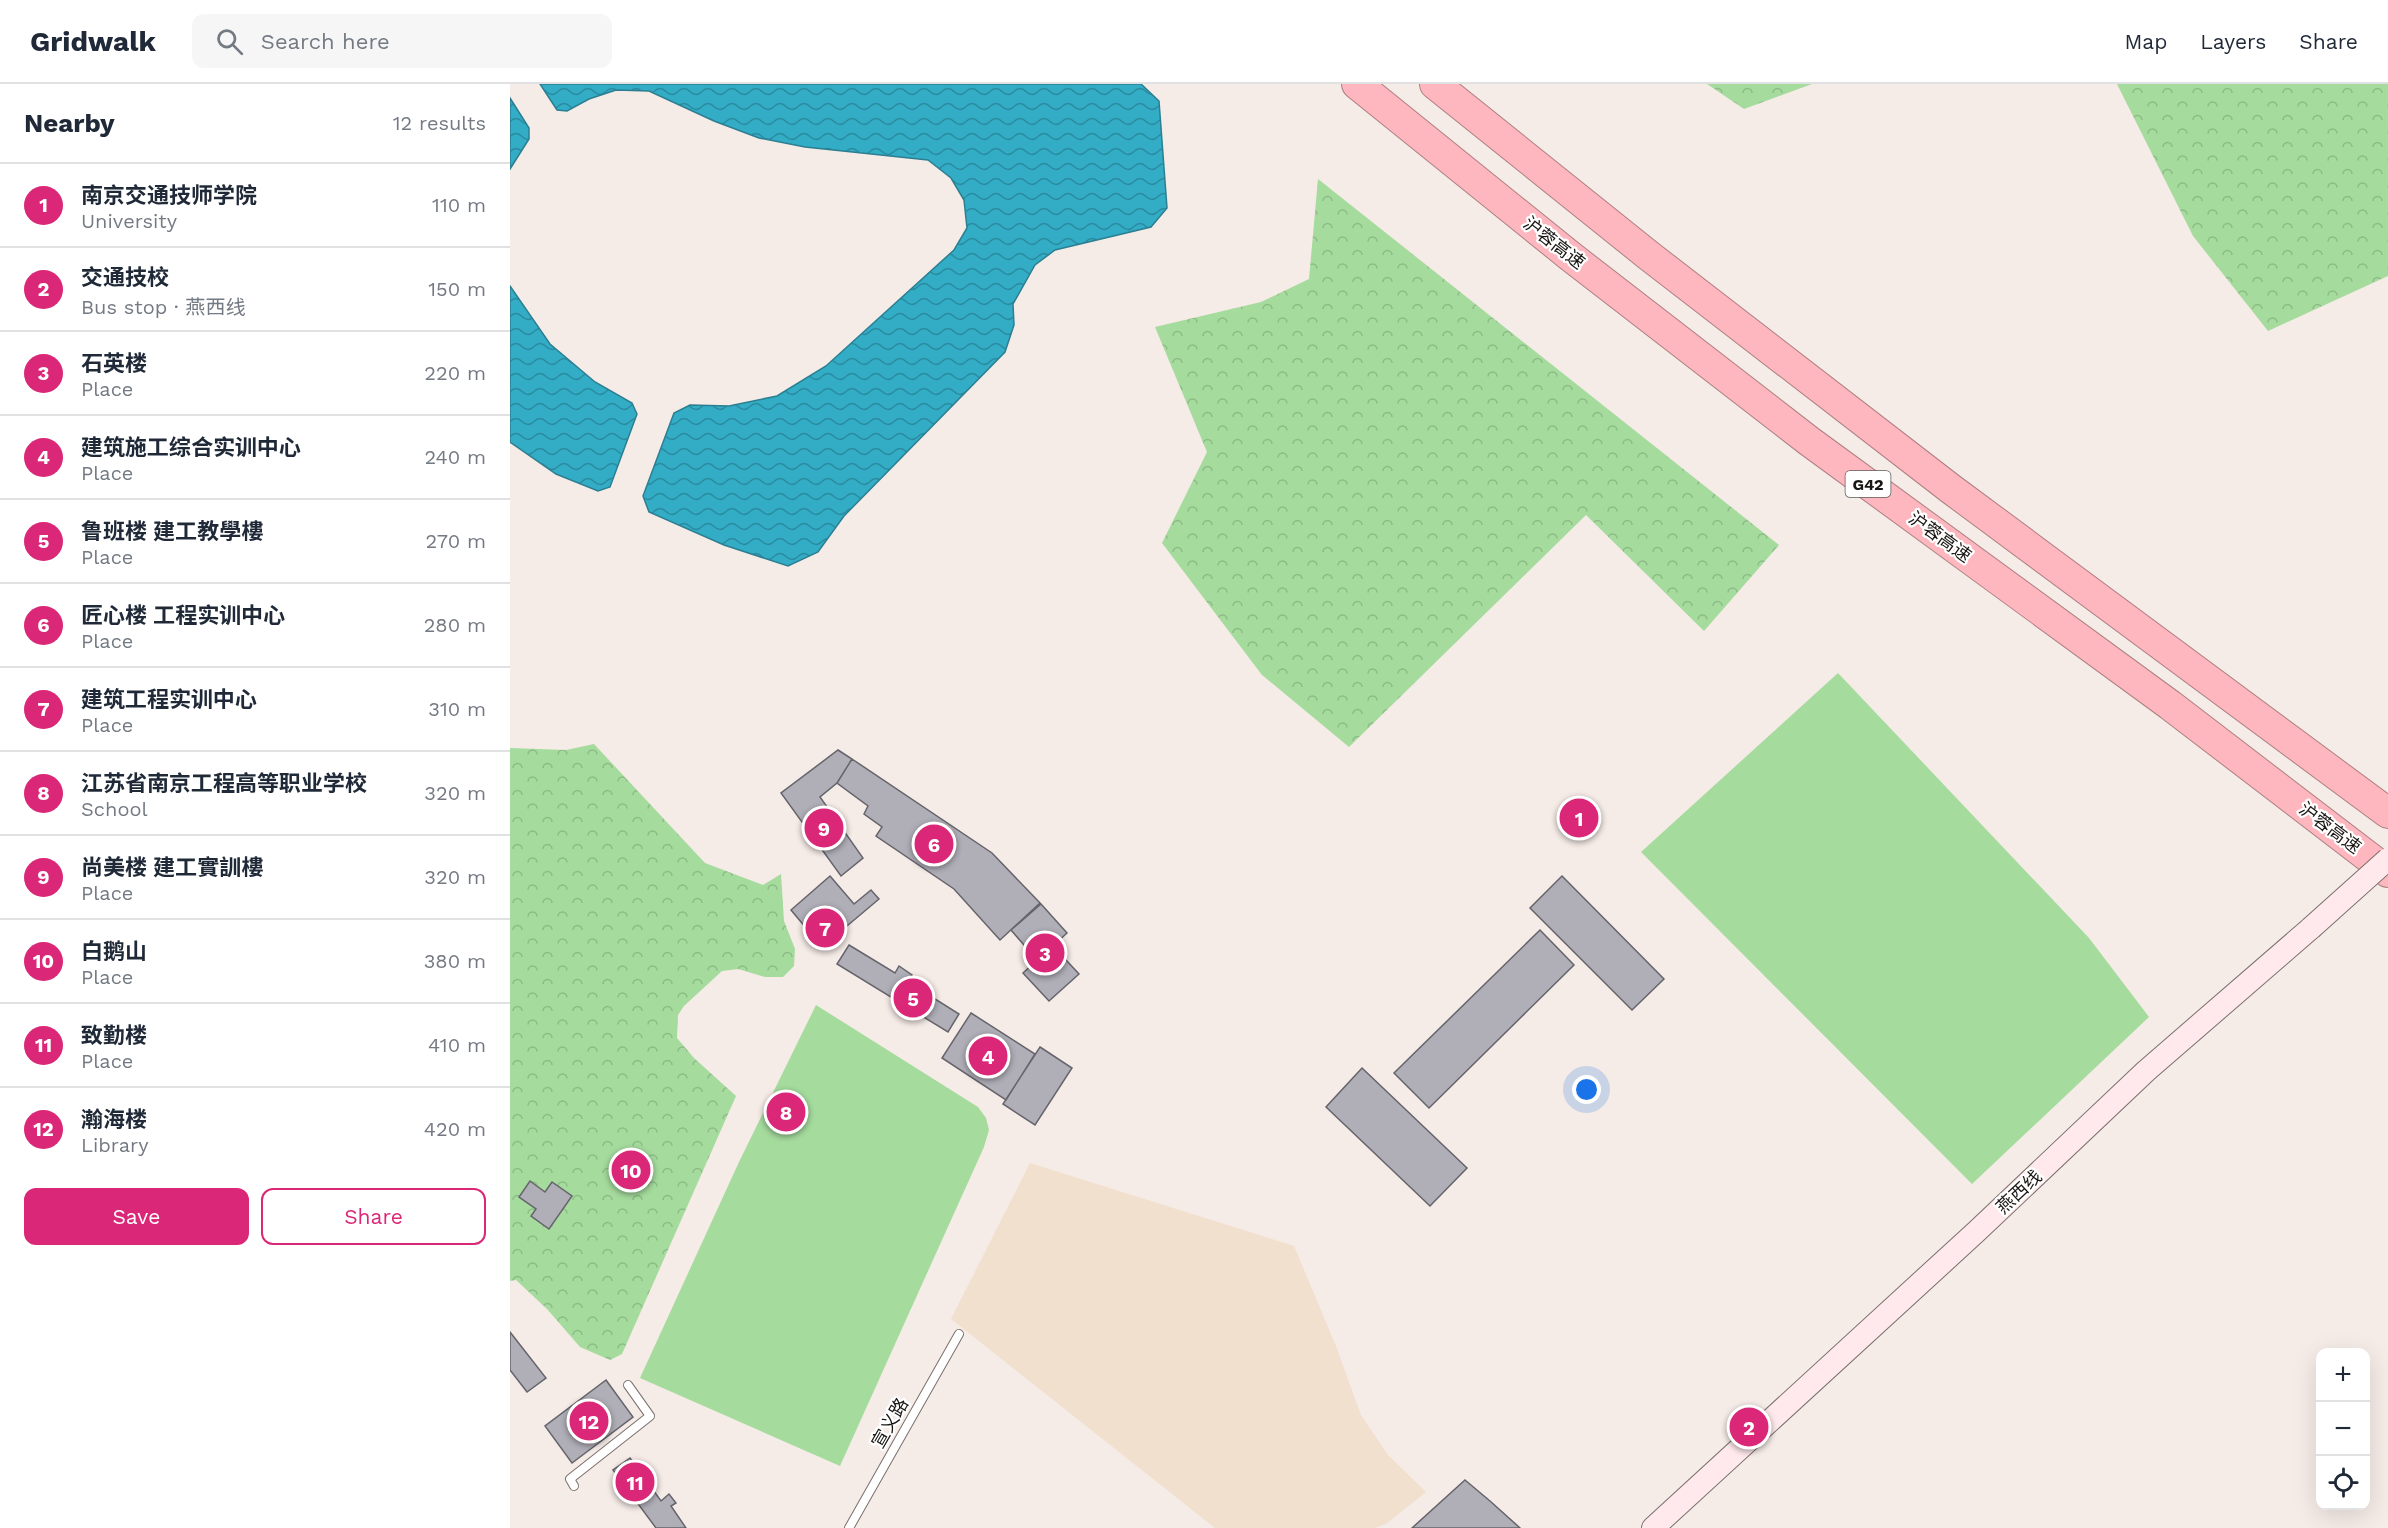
<!DOCTYPE html>
<meta charset="utf-8">
<style>
body{margin:0;font-family:"Work Sans","Noto Sans SC",sans-serif;background:#f6f6f7;color:#1f2937}
.controls{position:absolute;right:18px;bottom:18px;display:grid;overflow:hidden;border-radius:12px;box-shadow:0 6px 24px #0002}
.controls button{width:54px;height:54px;display:grid;place-items:center;padding:0;border:0;border-bottom:2px solid #e0e1e3;background:#fff;color:#1f2937;font:30px sans-serif}
.you{position:absolute;left:1077px;top:1006px;width:21px;height:21px;margin:-15px;border:4px solid #fff;border-radius:50%;background:#1a73e8;box-shadow:0 0 0 9px #1a73e833}
.badge{display:grid;place-items:center;width:39px;height:39px;border-radius:50%;background:#db2777;color:#fff;font-size:20px;font-weight:700}
.pin{position:absolute;translate:-50% -50%;border:3px solid #fff;box-shadow:0 2px 6px #0006}
.list{margin:0;padding:0;list-style:none}
h2{display:flex;justify-content:space-between;align-items:center;height:78px;margin:0;padding:0 24px;font-size:26px}
h2 small{font-size:20px;font-weight:400;color:#747a83}
.list li{display:grid;grid-template-columns:39px 1fr auto;gap:18px;align-items:center;box-sizing:border-box;height:84px;padding:0 24px;border-top:2px solid #e0e1e3}
.list b{display:block;font-size:22px;white-space:nowrap}
.list p{margin:0;font-size:20px;white-space:nowrap;color:#747a83}
.list em{font-size:20px;font-style:normal;color:#747a83}
.actions{display:flex;gap:12px;padding:18px 24px}
.actions a{flex:1;padding:14px 0;border:2px solid #db2777;border-radius:12px;text-align:center;font-size:21px;color:#db2777}
.actions .main{background:#db2777;color:#fff}
.icon{flex:none;width:33px;height:33px;fill:none;stroke:currentColor;stroke-width:2;stroke-linecap:round;stroke-linejoin:round}
.map{position:relative;flex:none;width:1878px;height:1444px;overflow:hidden}
header{display:flex;align-items:center;gap:36px;box-sizing:border-box;height:84px;padding:0 30px;background:#fff;border-bottom:2px solid #e0e1e3}
header strong{font-size:28px}
nav{display:flex;gap:33px;margin-inline-start:auto;font-size:21px}
.search{width:420px;height:54px;background:#f6f6f7;display:flex;align-items:center;gap:15px;box-sizing:border-box;padding:0 21px;border-radius:12px;color:#747a83;font-size:22px}
main{display:flex}
aside{flex:1;background:#fff}
.map>svg:first-child{display:block}
.commercial{fill:#f1e0ce}
.forest{fill:url(#forest-crowns)}
.pitch{fill:#a5db9d}
.water{fill:url(#water-waves);stroke:#2b7f91;stroke-width:1.5}
.building{fill:#b0aeb7;stroke:#65646b;stroke-width:1.5}
.lines{fill:none;stroke-linecap:round;stroke-linejoin:round}
.lane-casing{stroke:#79706d;stroke-width:10}
.secondary-casing{stroke:#79706d;stroke-width:24}
.highway-casing{stroke:#ae7f82;stroke-width:32}
.lane{stroke:#fff;stroke-width:8}
.secondary{stroke:#ffe9ec;stroke-width:22}
.highway{stroke:#feb7be;stroke-width:30}
.secondary-bridge-casing{stroke:#79706d;stroke-width:24;stroke-linecap:butt}
.secondary-bridge{stroke:#ffe9ec;stroke-width:22}
.labels{text-anchor:middle;stroke-width:4.5;stroke-linejoin:round;paint-order:stroke}
.shield{fill:#fff;stroke:#5e5c5a;stroke-width:1.5}
.shield-label{font-size:16px;font-weight:bold;fill:#191614}
.street-label{font-size:18px;fill:#191614;stroke:#fff}
</style>
<header>
<strong>Gridwalk</strong>
<div class="search"><svg class="icon" aria-label="search" viewBox="0 0 24 24"><circle cx="10" cy="10" r="6"/><path d="M15 15l6 6"/></svg>Search here</div>
<nav><a>Map</a><a>Layers</a><a>Share</a></nav>
</header>
<main>
<aside>
<h2>Nearby<small>12 results</small></h2>
<ul class="list">
<li><span class="badge">1</span><div><b>南京交通技师学院</b><p>University</p></div><em>110 m</em></li>
<li><span class="badge">2</span><div><b>交通技校</b><p>Bus stop · 燕西线</p></div><em>150 m</em></li>
<li><span class="badge">3</span><div><b>石英楼</b><p>Place</p></div><em>220 m</em></li>
<li><span class="badge">4</span><div><b>建筑施工综合实训中心</b><p>Place</p></div><em>240 m</em></li>
<li><span class="badge">5</span><div><b>鲁班楼 建工教學樓</b><p>Place</p></div><em>270 m</em></li>
<li><span class="badge">6</span><div><b>匠心楼 工程实训中心</b><p>Place</p></div><em>280 m</em></li>
<li><span class="badge">7</span><div><b>建筑工程实训中心</b><p>Place</p></div><em>310 m</em></li>
<li><span class="badge">8</span><div><b>江苏省南京工程高等职业学校</b><p>School</p></div><em>320 m</em></li>
<li><span class="badge">9</span><div><b>尚美楼 建工實訓樓</b><p>Place</p></div><em>320 m</em></li>
<li><span class="badge">10</span><div><b>白鹅山</b><p>Place</p></div><em>380 m</em></li>
<li><span class="badge">11</span><div><b>致勤楼</b><p>Place</p></div><em>410 m</em></li>
<li><span class="badge">12</span><div><b>瀚海楼</b><p>Library</p></div><em>420 m</em></li>
</ul>
<div class="actions"><a class="main">Save</a><a>Share</a></div>
</aside>
<div class="map">
<svg width="1878" height="1444" viewBox="0 0 1878 1444">
<defs>
<pattern id="forest-crowns" width="20" height="18" patternUnits="userSpaceOnUse" patternTransform="scale(1.5)"><rect width="20" height="18" fill="#a5db9d"/><path d="M2 6a3 3 0 1 1 6 0M12 15a3 3 0 1 1 6 0" fill="none" stroke="#8dbb86"/></pattern>
<pattern id="water-waves" width="16" height="10" patternUnits="userSpaceOnUse" patternTransform="scale(1.5)"><rect width="16" height="10" fill="#33acc6"/><path d="M0 5q4-4 8 0t8 0" fill="none" stroke="#2a8ba0"/></pattern>
</defs>
<rect width="100%" height="100%" fill="#f5ebe7"/>
<path class="commercial" d="M520,1079L784,1162L826,1262L851,1331L878,1371L916,1408L876,1440L865,1444H705L441,1235Z"/>
<path class="forest" d="M1197,0H1302L1234,25Z
M1607,0H1878V192L1758,247L1683,152Z
M808,95L1269,461L1194,547L1076,431L839,663L752,591L652,459L697,368L645,243L751,218L799,195Z
M84,660L195,779L253,801L271,790L274,837L285,865L284,882L273,893H255L228,885L212,887L174,922L168,931L167,954L184,974L226,1012L112,1270L100,1276L70,1263L37,1225L6,1196L0,1197V664L56,666Z"/>
<path class="pitch" d="M1328,589L1579,854L1639,933L1462,1100L1131,768Z
M306,921L468,1023L476,1034L479,1046L474,1063L330,1382L130,1294L229,1078Z"/>
<path class="water" d="M30,0H631L649,17L657,124L641,143L545,166L525,181L503,220L504,241L495,268L334,432L308,468L278,482L214,461L139,428L133,412L164,329L180,321L219,322L267,312L316,282L444,166L457,144L454,116L441,94L418,76L295,63L249,54L204,37L139,7L106,6L79,15L57,27L47,26Z
M0,14L19,44V55L0,85Z
M0,202L40,260L85,298L122,319L127,330L100,403L88,407L46,390L0,358Z"/>
<path class="building" d="M328,666L342,675L327,699L310,713L353,774L331,792L271,709Z
M342,675L482,769L530,819L490,856L444,805L366,752L372,743L354,730L358,722L327,699Z
M320,792L344,820L361,806L369,815L312,863L281,826Z
M1052,792L1154,895L1122,926L1020,824Z
M531,820L557,849L543,862L569,890L539,917L513,889L527,876L501,846Z
M1030,846L1064,881L919,1024L884,989Z
M339,861L385,889L389,882L402,891L398,898L449,930L438,948L327,880Z
M461,929L525,970L496,1016L432,974Z
M530,963L562,984L525,1041L493,1020Z
M852,984L957,1084L920,1122L816,1023Z
M20,1097L35,1108L42,1098L62,1112L39,1145L21,1132L26,1125L9,1113Z
M0,1248L36,1294L17,1308L0,1286Z
M96,1296L123,1333L62,1379L35,1342Z
M120,1374L151,1417L159,1410L166,1419L161,1422L176,1444H146L103,1386Z
M955,1396L980,1417L1010,1444H902Z"/>
<g class="lines">
<defs>
<path id="lane" d="M64,1402L60,1395L140,1332L118,1301
M339,1444L449,1250"/>
<path id="secondary" d="M1143,1444L1467,1147L1636,987L1801,844"/>
<path id="highway" d="M847,0L1060,172L1299,357L1660,621L1878,788
M925,0L1138,171L1441,405L1878,729"/>
</defs>
<use href="#lane" class="lane-casing"/>
<use href="#secondary" class="secondary-casing"/>
<use href="#highway" class="highway-casing"/>
<use href="#lane" class="lane"/>
<use href="#secondary" class="secondary"/>
<use href="#highway" class="highway"/>
<defs>
<path id="secondary-bridge" d="M1801,844L1878,775"/>
</defs>
<use href="#secondary-bridge" class="secondary-bridge-casing"/>
<use href="#secondary-bridge" class="secondary-bridge"/>
</g>
<g class="labels">
<rect class="shield" x="1335.5" y="387" width="45" height="26" rx="4.5"/>
<g class="shield-label">
<text x="1358" y="406">G42</text>
</g>
<g class="street-label">
<text transform="translate(1044 159) rotate(38)" y="6">沪蓉高速</text>
<text transform="translate(1430 453) rotate(36)" y="6">沪蓉高速</text>
<text transform="translate(1820 744) rotate(37)" y="6">沪蓉高速</text>
<text transform="translate(1509 1108) rotate(-43)" y="6">燕西线</text>
<text transform="translate(380 1339) rotate(-60)" y="6">宣义路</text>
</g>
</g>
</svg>
<div class="controls">
<button>+</button>
<button>−</button>
<button><svg class="icon" aria-label="locate" viewBox="0 0 24 24"><circle cx="12" cy="12" r="6"/><path d="M12 2v4M12 18v4M2 12h4M18 12h4"/></svg></button>
</div>
<div class="you"></div>
<div class="pin badge" style="left:1069px;top:734px">1</div>
<div class="pin badge" style="left:1239px;top:1343px">2</div>
<div class="pin badge" style="left:535px;top:869px">3</div>
<div class="pin badge" style="left:478px;top:972px">4</div>
<div class="pin badge" style="left:403px;top:914px">5</div>
<div class="pin badge" style="left:424px;top:760px">6</div>
<div class="pin badge" style="left:315px;top:844px">7</div>
<div class="pin badge" style="left:276px;top:1028px">8</div>
<div class="pin badge" style="left:314px;top:744px">9</div>
<div class="pin badge" style="left:121px;top:1086px">10</div>
<div class="pin badge" style="left:125px;top:1398px">11</div>
<div class="pin badge" style="left:79px;top:1337px">12</div>
</div>
</main>
